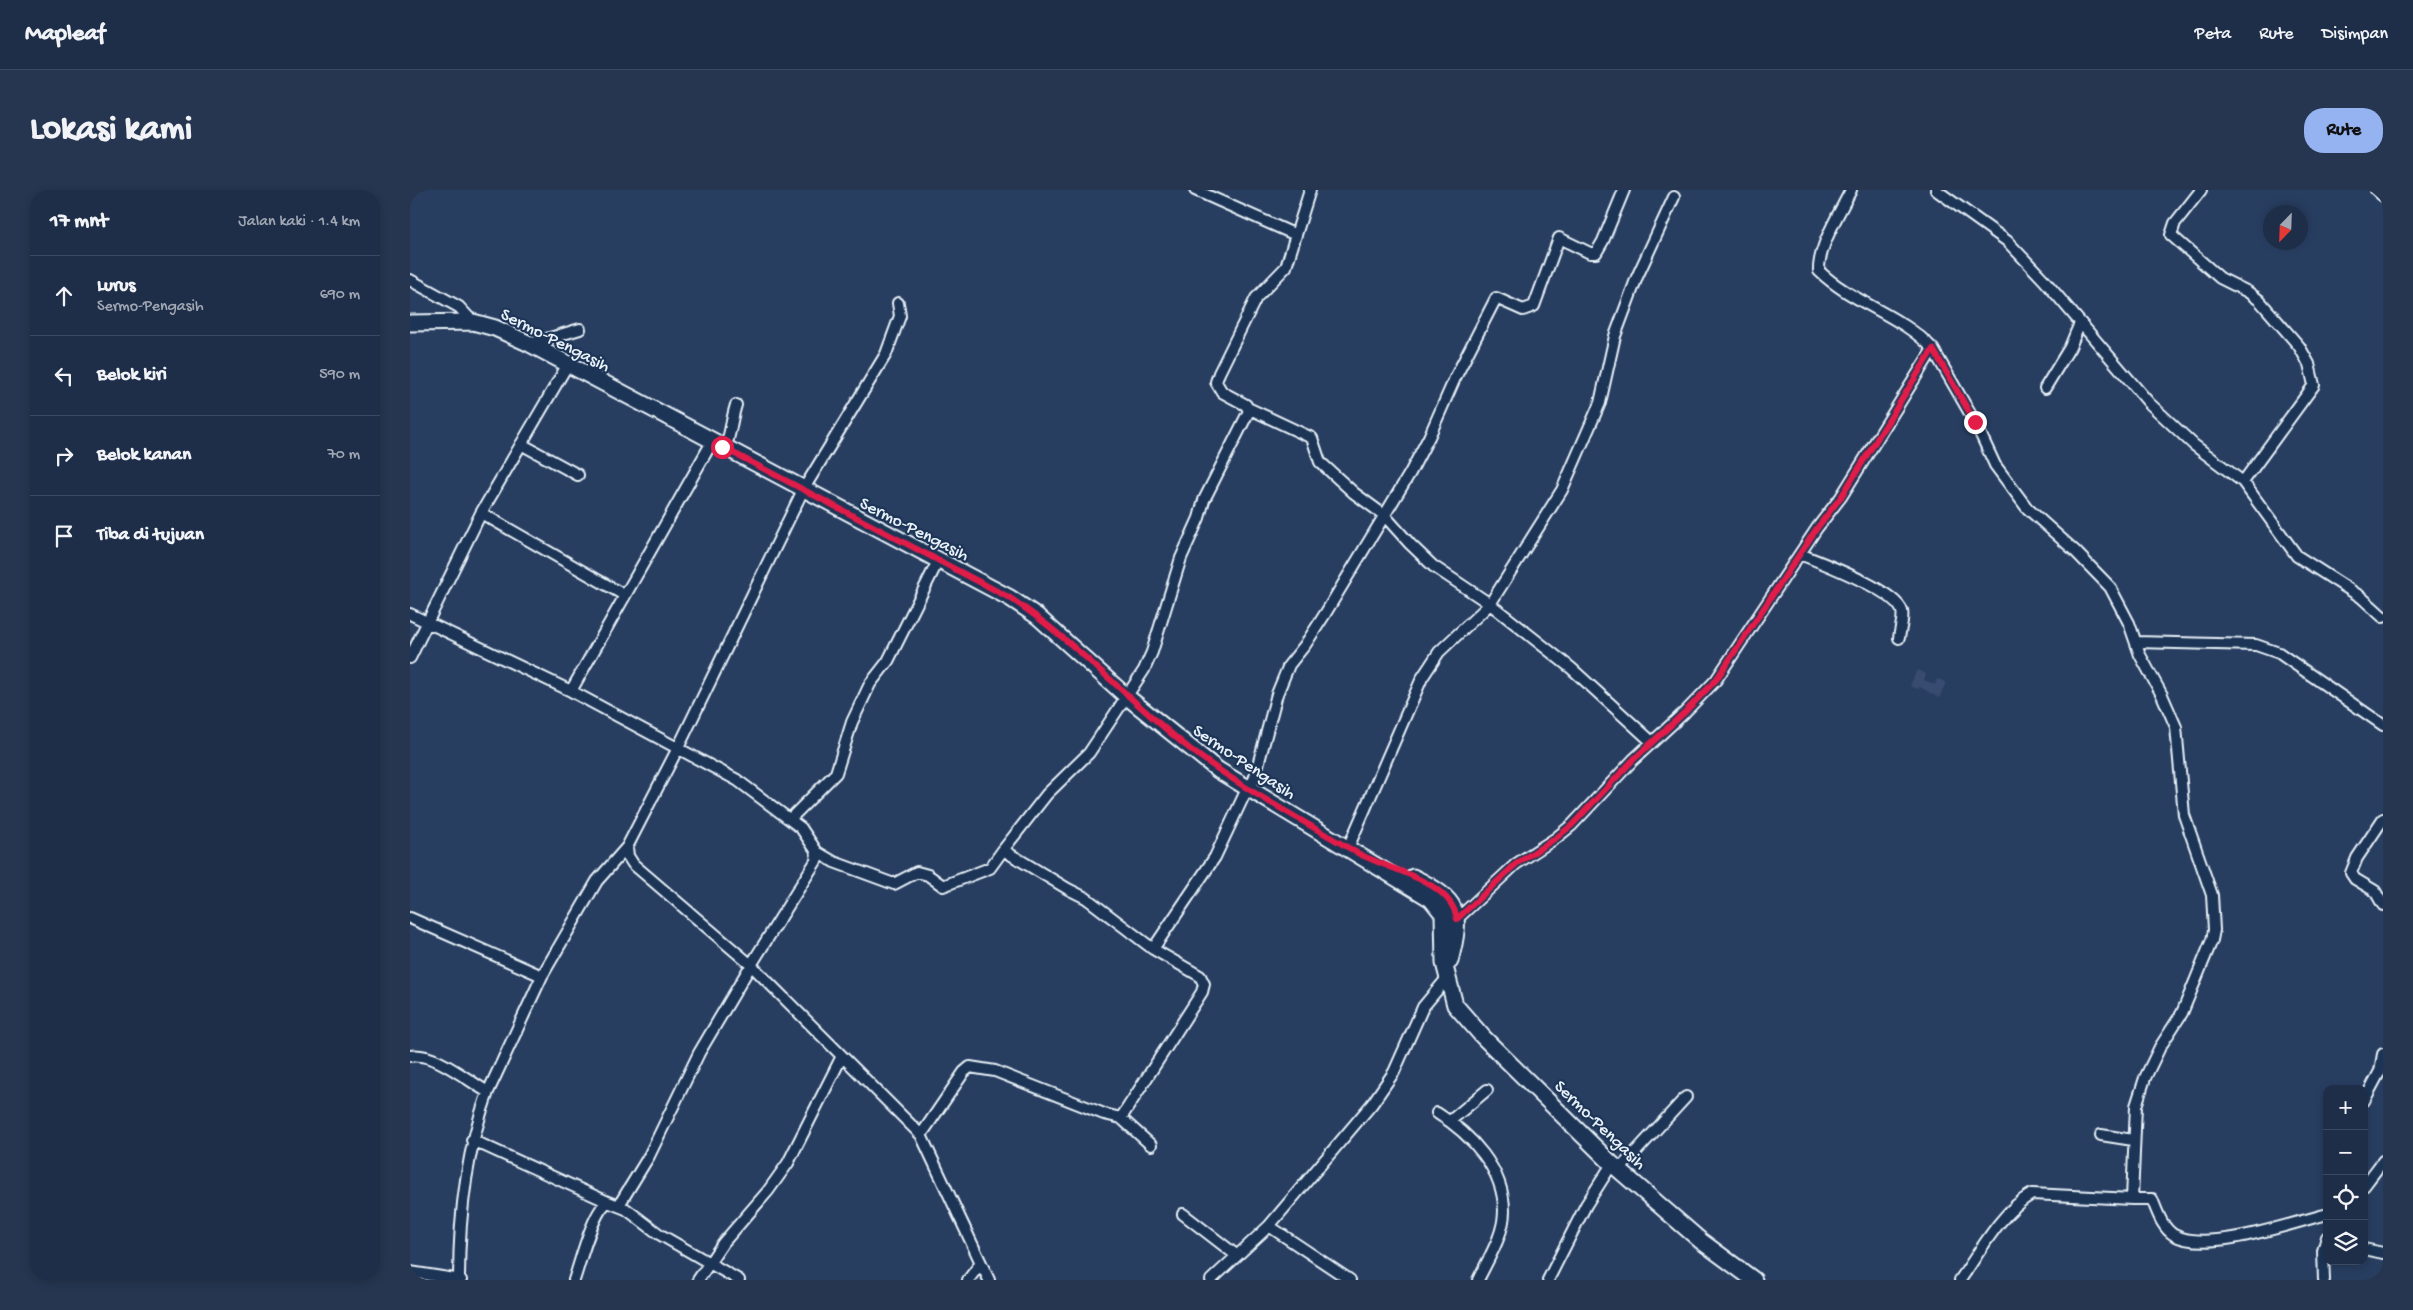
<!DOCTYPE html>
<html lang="id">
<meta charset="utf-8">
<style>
body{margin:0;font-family:"Gochi Hand",sans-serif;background:#263650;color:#f1f3f6}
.controls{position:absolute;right:15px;bottom:15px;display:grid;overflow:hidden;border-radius:10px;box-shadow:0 2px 8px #0003}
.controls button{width:45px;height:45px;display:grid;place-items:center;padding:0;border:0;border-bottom:1px solid #3c4a61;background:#1e2e49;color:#f1f3f6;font:25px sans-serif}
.compass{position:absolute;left:1853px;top:15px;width:45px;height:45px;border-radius:50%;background:#1e2e49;box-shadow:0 2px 8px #0003;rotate:203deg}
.stop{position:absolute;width:15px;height:15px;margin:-11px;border:4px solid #e11d48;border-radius:50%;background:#fff}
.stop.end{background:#e11d48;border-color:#fff;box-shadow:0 1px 5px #0008}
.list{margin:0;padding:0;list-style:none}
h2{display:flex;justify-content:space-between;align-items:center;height:65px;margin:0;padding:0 20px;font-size:21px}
h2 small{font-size:16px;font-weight:400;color:#a1a8b4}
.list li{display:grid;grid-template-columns:32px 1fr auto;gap:15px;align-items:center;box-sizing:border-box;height:80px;padding:0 20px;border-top:1px solid #3c4a61}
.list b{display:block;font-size:19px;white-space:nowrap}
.list p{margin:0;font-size:16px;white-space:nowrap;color:#a1a8b4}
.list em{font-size:16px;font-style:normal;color:#a1a8b4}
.icon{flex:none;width:28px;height:28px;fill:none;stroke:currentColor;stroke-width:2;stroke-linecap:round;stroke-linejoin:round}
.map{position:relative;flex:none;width:1973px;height:1090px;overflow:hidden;border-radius:20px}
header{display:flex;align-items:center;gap:30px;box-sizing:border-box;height:70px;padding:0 25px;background:#1e2e49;border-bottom:1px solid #3c4a61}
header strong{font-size:24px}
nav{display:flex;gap:28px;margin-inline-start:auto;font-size:18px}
.intro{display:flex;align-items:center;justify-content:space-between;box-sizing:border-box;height:120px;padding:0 30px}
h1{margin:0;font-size:35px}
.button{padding:12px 22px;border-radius:20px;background:#95b2f1;color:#111;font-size:18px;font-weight:700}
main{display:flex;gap:30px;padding:0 30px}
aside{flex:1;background:#1e2e49;border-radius:20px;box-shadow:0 2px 8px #0003}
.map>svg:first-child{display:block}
.built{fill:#394c70}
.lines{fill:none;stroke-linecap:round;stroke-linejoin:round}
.minor-casing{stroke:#e8f1f8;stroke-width:14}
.primary-casing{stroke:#e8f1f8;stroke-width:19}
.minor{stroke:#1d3557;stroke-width:10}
.primary{stroke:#1d3557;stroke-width:15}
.route{stroke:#e11d48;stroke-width:6}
.labels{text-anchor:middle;stroke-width:4.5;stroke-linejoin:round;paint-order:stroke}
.street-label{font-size:18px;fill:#e8f1f8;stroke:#1d3557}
</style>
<header>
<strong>Mapleaf</strong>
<nav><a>Peta</a><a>Rute</a><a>Disimpan</a></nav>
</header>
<div class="intro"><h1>Lokasi kami</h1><a class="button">Rute</a></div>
<main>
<aside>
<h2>17 mnt<small>Jalan kaki · 1.4 km</small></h2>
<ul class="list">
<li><svg class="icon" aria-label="ahead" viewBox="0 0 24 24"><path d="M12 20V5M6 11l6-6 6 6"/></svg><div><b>Lurus</b><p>Sermo-Pengasih</p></div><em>690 m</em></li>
<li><svg class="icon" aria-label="left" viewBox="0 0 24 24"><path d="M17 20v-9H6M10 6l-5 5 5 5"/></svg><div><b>Belok kiri</b></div><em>590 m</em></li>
<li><svg class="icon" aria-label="right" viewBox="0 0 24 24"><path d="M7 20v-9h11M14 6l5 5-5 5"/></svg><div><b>Belok kanan</b></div><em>70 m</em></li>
<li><svg class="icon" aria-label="arrive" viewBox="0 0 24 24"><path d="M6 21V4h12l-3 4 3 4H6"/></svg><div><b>Tiba di tujuan</b></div></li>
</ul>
</aside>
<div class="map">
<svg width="1973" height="1090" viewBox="0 0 1973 1090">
<rect width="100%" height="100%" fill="#283e61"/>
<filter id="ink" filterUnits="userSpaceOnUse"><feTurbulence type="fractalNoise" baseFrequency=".02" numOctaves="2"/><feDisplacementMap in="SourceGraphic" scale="10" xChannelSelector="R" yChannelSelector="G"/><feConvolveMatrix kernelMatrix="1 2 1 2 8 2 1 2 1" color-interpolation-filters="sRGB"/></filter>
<g filter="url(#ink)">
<path class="built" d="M1507,480L1516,484L1514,490L1525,495L1527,489L1536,492L1529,508L1510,497L1508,499L1500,496Z"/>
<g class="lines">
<defs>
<path id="minor" d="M785,0L886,45
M1526,0L1597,51L1634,90L1739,213L1784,255L1833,292L1904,195L1899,174L1889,156L1849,110L1838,102L1810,88L1761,45L1765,33L1791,0
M1966,0L1973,6
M0,90L49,117L63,132
M120,154L170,139
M1523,159L1565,232L1585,275L1617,318L1665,361L1700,397L1719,433L1730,465L1752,505L1766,537L1774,625L1802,705L1804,740L1802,750L1772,823L1750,857L1735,888L1726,916L1722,1009L1622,1004C1591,1021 1570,1062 1550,1090
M1635,198L1660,157L1670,133
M840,219L902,248L910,272L944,303L974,325L1000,354L1023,376L1080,414L1161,478L1242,552
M111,254L168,285
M315,258C321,244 321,230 326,215
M1833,292L1887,366L1951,407L1973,427
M71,323L214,405
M1390,364C1412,373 1485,400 1492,421C1494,428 1490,440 1489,448
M0,424L161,501L327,590L391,638L407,662L406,671L341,775L511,945L579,1090
M1726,452L1846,455L1869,463L1973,535
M0,468L71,323L158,174
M161,501L302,252
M380,629L426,583L442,532L460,494L478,471L528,371
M1973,629L1947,668L1941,683L1945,689L1965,701L1973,715
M938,658L1012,488L1029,462L1080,414L1152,300L1190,213L1205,146L1227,87L1264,7
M407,662L424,672L484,694L507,682L518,685L533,696L580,678L593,660
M0,728L132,786L78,902
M1047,729L1106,674L1146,648L1162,635L1223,570L1275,522L1306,490L1407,338L1431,307L1523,159C1492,125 1442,113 1409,81C1408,57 1430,22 1441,0
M743,759L676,708L658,699L593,660L637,604L679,563L734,480L742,462L771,368L789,328L794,310L839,221L836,215L812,202L806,192L809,183L846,108L876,77L900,0
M132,786L187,691L217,657
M0,866C24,861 58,891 78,902C56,962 49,1025 49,1089
M1954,911L1970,881L1973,864
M1027,923C1061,944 1094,979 1094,1021C1094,1045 1078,1069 1068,1090
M711,928L741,955
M1040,931L1077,900
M511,945L554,882L560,877L585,881L694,924L711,928L792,802L794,794L790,786L743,759L805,667L837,599L844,590L867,504L879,475L895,455L915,424L1000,283L1019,247L1045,188L1086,108L1113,120L1124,116L1149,48L1180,63H1186L1193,51L1214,0
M1691,945L1723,950
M62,950L198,1012
M1209,980L1276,907
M1954,996L1973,971
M1722,1009H1742C1747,1021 1752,1038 1764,1045C1797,1063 1878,1034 1914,1025
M209,1015L239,966L289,863L341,775L223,674L218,666L217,657L268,558L393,300L476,164L490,126L488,113
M773,1024L826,1065
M859,1036L940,1090
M1954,1059L1973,1063
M0,1082L51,1090
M164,1090C170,1073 183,1020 198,1012L216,1019L249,1044L329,1090
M288,1090L313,1053L358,1001L378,973L432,866
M558,1090L571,1073
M801,1090L859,1036L962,914L984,882L1013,817L1038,787
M1138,1090L1176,1015L1202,974
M1914,1090L1913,1061L1917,1047"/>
<path id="primary" d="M0,133L63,132L85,138L120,154L600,408L627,426L716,506L808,580L1021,709L1033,724L1034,773L1045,815L1073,847L1202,974L1291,1051L1344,1090
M1003,687C1049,710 1053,721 1040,771"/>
</defs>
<use href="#minor" class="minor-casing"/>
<use href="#primary" class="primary-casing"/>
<use href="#minor" class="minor"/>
<use href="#primary" class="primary"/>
</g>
</g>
<g class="lines" filter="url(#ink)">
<path class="route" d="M312,257L600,408C664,450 719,511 780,559C831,598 888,628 944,661C975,680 1040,688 1047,729L1106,674L1146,648L1162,635L1223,570L1275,522L1306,490L1407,338L1431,307L1523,159L1565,232"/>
</g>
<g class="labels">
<g class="street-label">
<text transform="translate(146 149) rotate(27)" y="6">Sermo-Pengasih</text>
<text transform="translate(505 338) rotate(27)" y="6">Sermo-Pengasih</text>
<text transform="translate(835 571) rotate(34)" y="6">Sermo-Pengasih</text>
<text transform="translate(1191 934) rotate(44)" y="6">Sermo-Pengasih</text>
</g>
</g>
</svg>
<div class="controls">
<button>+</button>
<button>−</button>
<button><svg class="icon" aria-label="locate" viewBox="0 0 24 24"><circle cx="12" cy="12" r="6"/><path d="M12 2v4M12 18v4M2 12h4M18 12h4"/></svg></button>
<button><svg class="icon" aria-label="layers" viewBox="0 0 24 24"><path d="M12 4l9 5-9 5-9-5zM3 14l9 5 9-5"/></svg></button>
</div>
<svg class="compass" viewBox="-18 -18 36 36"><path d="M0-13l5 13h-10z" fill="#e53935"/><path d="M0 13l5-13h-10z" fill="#a1a8b4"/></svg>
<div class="stop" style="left:312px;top:257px"></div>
<div class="stop end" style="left:1565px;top:232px"></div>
</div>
</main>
